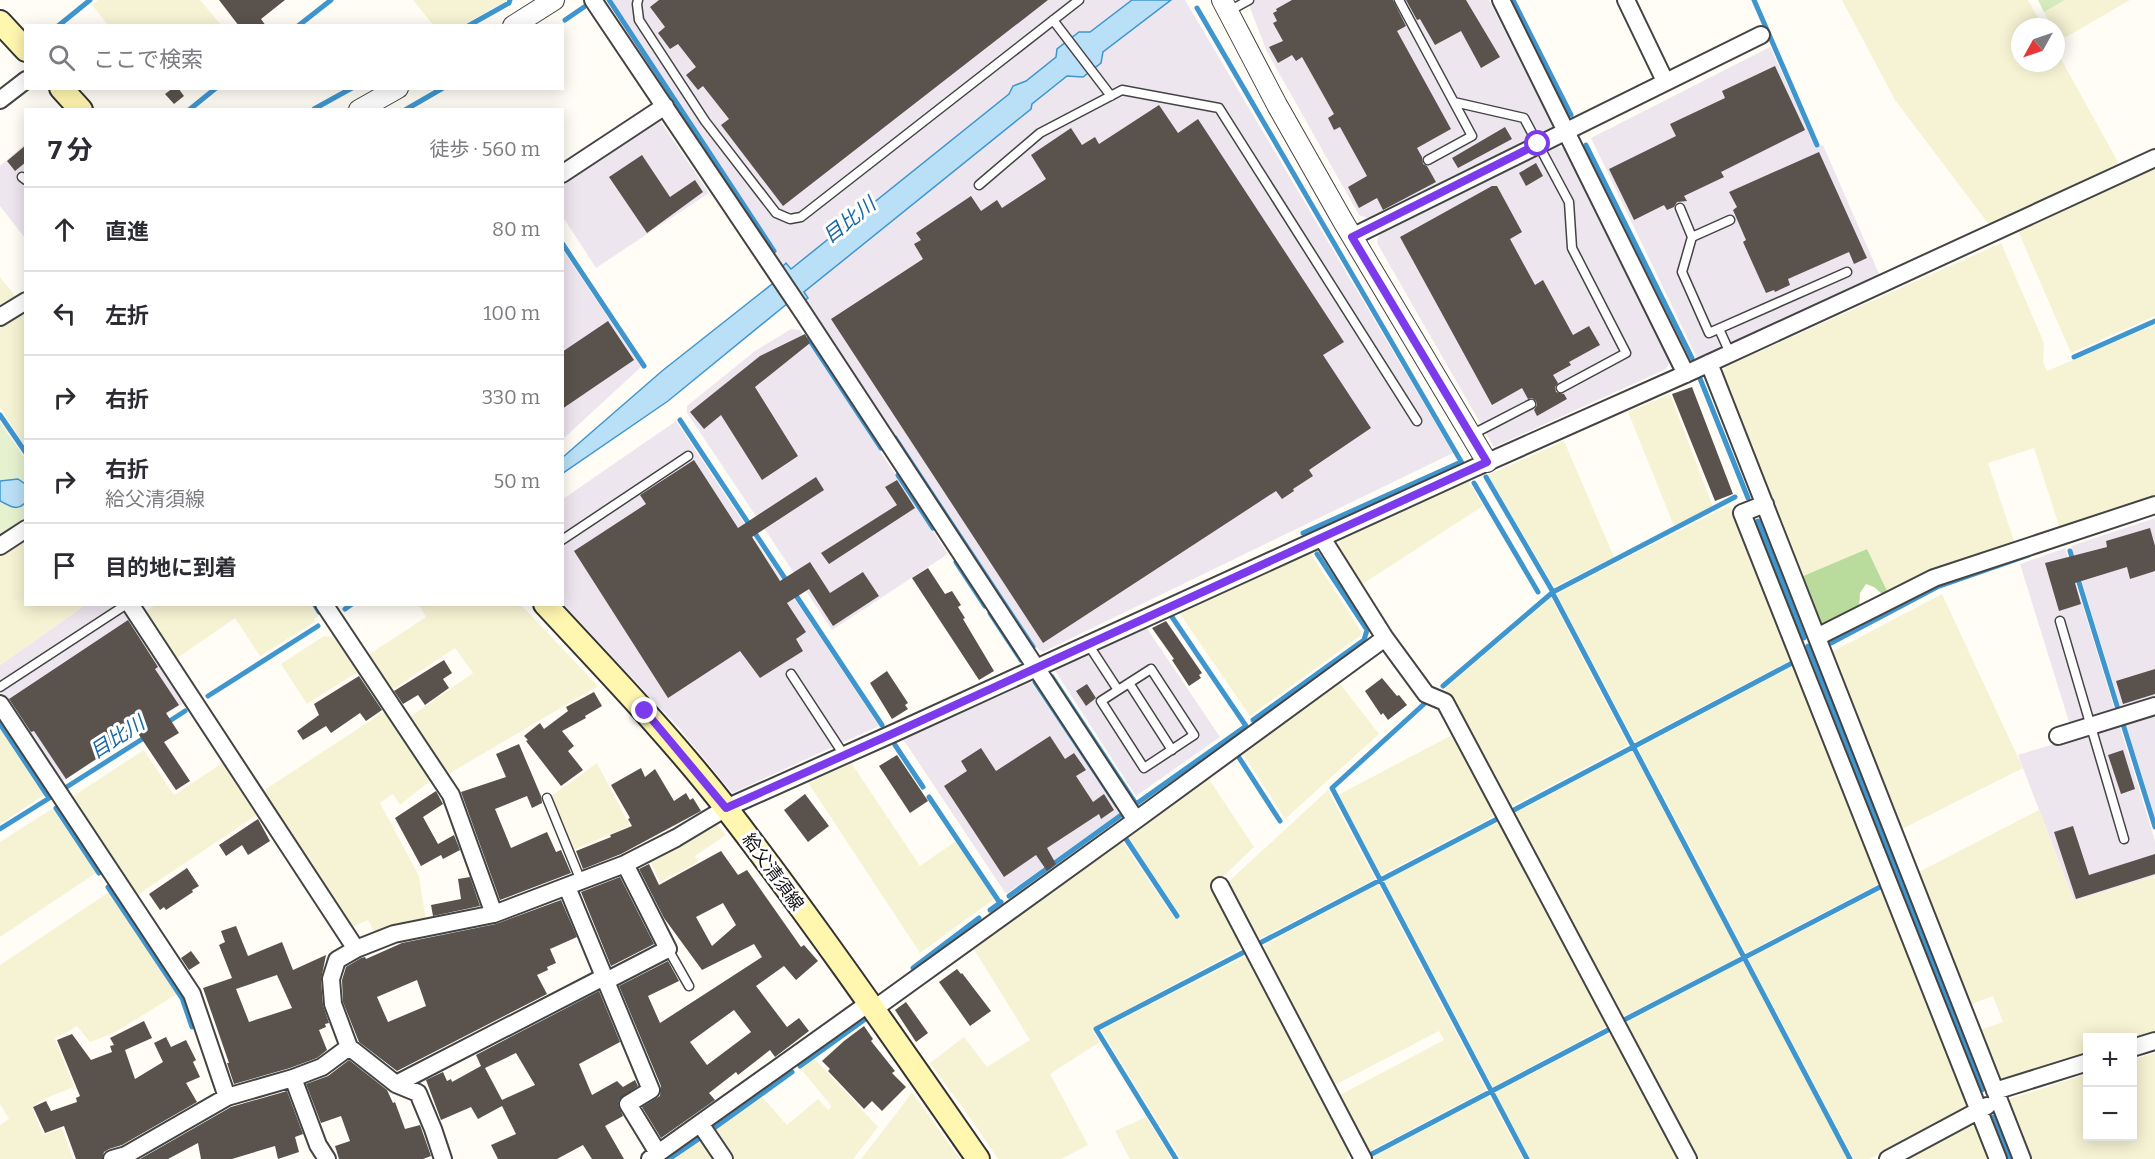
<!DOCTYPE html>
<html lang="ja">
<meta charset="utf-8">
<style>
body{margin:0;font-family:Bitter,"Noto Sans JP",serif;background:#f2f2f3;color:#2b2b33}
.controls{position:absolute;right:18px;bottom:18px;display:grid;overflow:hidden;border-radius:0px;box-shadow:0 3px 15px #0003}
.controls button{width:54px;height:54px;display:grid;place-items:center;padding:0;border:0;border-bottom:2px solid #e1e1e2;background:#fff;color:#2b2b33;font:30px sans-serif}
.compass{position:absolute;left:2011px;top:18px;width:54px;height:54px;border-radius:50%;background:#fff;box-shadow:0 3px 15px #0003;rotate:230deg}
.stop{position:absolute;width:18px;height:18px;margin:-14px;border:4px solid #7c3aed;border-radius:50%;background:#fff}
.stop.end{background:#7c3aed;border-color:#fff;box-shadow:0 2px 6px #0008}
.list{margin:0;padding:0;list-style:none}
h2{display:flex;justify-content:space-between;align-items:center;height:78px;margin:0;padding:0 24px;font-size:26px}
h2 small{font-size:20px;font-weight:400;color:#7c7c81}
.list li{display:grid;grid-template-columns:39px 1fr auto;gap:18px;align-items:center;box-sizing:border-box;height:84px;padding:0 24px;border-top:2px solid #e1e1e2}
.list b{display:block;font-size:22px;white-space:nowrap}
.list p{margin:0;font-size:20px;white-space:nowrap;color:#7c7c81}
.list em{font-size:20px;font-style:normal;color:#7c7c81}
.icon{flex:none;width:33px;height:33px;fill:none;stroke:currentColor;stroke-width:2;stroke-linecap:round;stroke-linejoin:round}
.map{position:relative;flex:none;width:2155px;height:1159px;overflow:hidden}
.search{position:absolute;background:#fff;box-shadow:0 3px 15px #0003;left:24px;top:24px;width:540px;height:66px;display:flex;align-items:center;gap:15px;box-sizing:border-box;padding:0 21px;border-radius:0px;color:#7c7c81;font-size:22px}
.panel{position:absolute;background:#fff;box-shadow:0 3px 15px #0003;left:24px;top:108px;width:540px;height:498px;border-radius:0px}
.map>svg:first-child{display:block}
.industrial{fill:#eee6ef}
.farmland{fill:#f6f3d4}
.green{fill:#d5ebbd}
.forest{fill:#b9dc9c}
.pitch{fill:#e6f2cf}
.water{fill:#b9e0f7;stroke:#3f96cf;stroke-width:1.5}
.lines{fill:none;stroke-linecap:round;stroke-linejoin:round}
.stream{stroke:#3f96cf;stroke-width:5}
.building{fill:#5a524d;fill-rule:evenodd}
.service-casing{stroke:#444;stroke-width:11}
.minor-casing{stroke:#444;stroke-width:20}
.tertiary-casing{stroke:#444;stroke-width:22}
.secondary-casing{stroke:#333;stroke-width:26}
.service{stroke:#fff;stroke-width:8}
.minor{stroke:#fff;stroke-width:16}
.tertiary{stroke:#fff;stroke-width:20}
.secondary{stroke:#fff6b0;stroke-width:22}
.route{stroke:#7c3aed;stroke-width:8}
.labels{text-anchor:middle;stroke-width:6;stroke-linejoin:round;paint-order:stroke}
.street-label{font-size:18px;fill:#111;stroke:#fff}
.water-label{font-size:20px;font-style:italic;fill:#1768a6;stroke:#fff}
</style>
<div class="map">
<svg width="2155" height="1159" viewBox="0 0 2155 1159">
<rect width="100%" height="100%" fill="#fffdf5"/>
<path class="industrial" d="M607,0H1185L1453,453L1043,652L1036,647Z
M1247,0H1489L1553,127L1370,219L1359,215L1267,52Z
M1770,47L1816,147L1823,145L1880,276L1697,358L1591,138Z
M659,119L709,193L596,268L563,217V183Z
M25,144V238L0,206V166Z
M1556,146L1566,149L1672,358L1666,369L1494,447L1377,243L1379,233Z
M562,249L641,367L563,439H562Z
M791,329L800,330L948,554L832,630L687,413V406L755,351Z
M676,421L879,726L732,793L680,729L563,604V499Z
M2155,518V699L2121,709L2071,546Z
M2065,548L2115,711L2070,725L2020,564Z
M85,605H119L184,703L60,783L0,690V665Z
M1146,627L1220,737L1136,796L1054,669Z
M1031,682L1120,813L1006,894L903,739Z
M2155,711V818L2125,721Z
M2119,724L2155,841V876L2074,901L2018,755Z"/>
<path class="farmland" d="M98,0H200L221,25H108L92,5Z
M413,0H508L463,25L434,26Z
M1842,0H2028L2043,27H2020V63H2056V50L2118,162L2117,167L1990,226L1895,100Z
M2065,0H2130L2068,36L2058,38L2056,27H2052L2044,12Z
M2155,169V316L2071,353L2018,231Z
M2001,243L2044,343L2043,362L2047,371L2155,325V496L2060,529L2034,448L1988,463L2015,544L1888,593L1867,549L1800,578L1721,378L1725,367Z
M0,277L16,297L0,308Z
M25,310V446L0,407V326Z
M1670,394L1713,507L1674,526L1628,412Z
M1564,441L1614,557L1554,587L1488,475Z
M1468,481L1483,506L1361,585L1336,550L1341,538Z
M1730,505L1793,659L1635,742L1556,594Z
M25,539L26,604L85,605L0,665V555Z
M1310,553L1361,631L1360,636L1250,716L1178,611Z
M1942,594L2023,768L1898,831L1828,654Z
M1551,598L1628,745L1510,807L1445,689Z
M157,604H310L318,616L314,619L315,622L260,656L235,618L176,659L145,612Z
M419,605H521L598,686L445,776L407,719L473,673L455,648L389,692L365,657L426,617Z
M324,636L337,638L359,671L307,704L281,664Z
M1795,665L1882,882L1746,953L1638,748Z
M1338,681L1379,734L1285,819L1241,751Z
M385,711L431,780L400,805L393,794L380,803L419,876L426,921L375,933L368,920L352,927L263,791Z
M0,729L44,795L0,824Z
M1454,734L1498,814L1381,875L1338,795Z
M144,750L174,795L224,762L258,814L136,896L70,798Z
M1632,751L1741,956L1621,1018L1513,814Z
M850,761L920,866L956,841L994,899L920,953L807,781Z
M597,763L630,826L573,850L550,797Z
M1207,776L1254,847L1212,887L1244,947L1091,1029L1100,1042L1050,1074L1088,1145L1061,1159H998L973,1122L930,1063L964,1037L987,1067L1030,1040L972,946L1120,838L1174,918L1180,915L1126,834Z
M1328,790L1375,879L1255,941L1227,883Z
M53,808L96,873L0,937V842Z
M2039,810L2074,901L2155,876V1035L2133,1042L2132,1038H2088L2087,1056L2004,1083L1996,1080L1977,1031L2003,1022L1993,996L1967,1006L1915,874Z
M1502,820L1609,1025L1493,1087L1384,881Z
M717,824L726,835L695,856L698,862L660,882L648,857L708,826Z
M1378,884L1486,1090L1368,1152L1338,1096L1444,1040L1439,1031L1333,1086L1260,948Z
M1884,889L1970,1106L1869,1159H1854L1748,959Z
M109,892L177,994L112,1034L90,1042L77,1026L55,1039L74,1087L46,1098L32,1107L43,1135L62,1128L73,1159H0V1125L9,1119L0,1104V965Z
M1248,955L1349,1148L1347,1158L1344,1159H1181L1101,1030Z
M1743,961L1847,1159H1695L1624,1024Z
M1613,1032L1680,1159H1530L1495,1093Z
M2155,1053V1159H2029L2006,1100L2087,1074L2088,1136H2132L2133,1060Z
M814,1058L878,1127L853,1159H729L711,1132L761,1096L787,1125L818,1099L828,1110L832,1107L801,1069Z
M912,1092L960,1159H861L899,1110Z
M1489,1096L1523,1159H1372L1371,1158Z
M1146,1117L1172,1159H1130L1115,1131Z
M1964,1123L1977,1127L1990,1159H1899Z
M704,1138L718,1159H674Z"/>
<path class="green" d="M2038,0H2065L2044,12Z"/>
<path class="forest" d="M1867,549L1888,593H1881L1874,587L1866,584L1860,593L1859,609L1828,627L1819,621L1801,577Z"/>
<path class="pitch" d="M0,422L26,460L25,520L0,537Z"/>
<path class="water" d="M1132,0H1171L1103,52L1101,63L1083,77L1067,76L1032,104L1031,109L804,292L808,298L804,301L799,294L668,401L563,473V457L662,371L786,273L782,267L786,263L791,269L1009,94L1013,86L1026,81L1056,57L1057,49L1079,32H1090Z
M18,479L25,484V503C16,512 9,505 0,501V481Z"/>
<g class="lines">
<path class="stream" d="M609,0L774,251
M1513,0L1571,115
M1754,0L1817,145
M1197,8L1462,463
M565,20L584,7
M58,26L90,0
M298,26L331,0
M468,26L509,3L510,0
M314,109L352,88
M189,110L216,88
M405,110L443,88
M1586,145L1692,358
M562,243L644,366
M809,339L881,448
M2074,357L2155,321
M1699,376L1748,498
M0,415L26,453
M680,420L788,583
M895,438L1033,647
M898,475L933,528
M1486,477L1553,592
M1474,483L1538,592
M1758,521L1804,638
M1303,533L1461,462
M2070,551L2073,561
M956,562L985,606
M2077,576L2118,709
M793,591L882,725
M1552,592L1850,1159
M314,604L319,612
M345,609L352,604
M990,613L1021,660
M1831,643L1937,587L2029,555
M1808,646L1982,1090
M1052,677L1136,804L1246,726L1172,617
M1035,682L1117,805
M1443,686L1553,592L1735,497
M208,696L318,626
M1424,704L1332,788L1527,1159
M1253,720L1364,640L1367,630L1317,554
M0,724L49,798
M165,724L185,711
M2123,724L2155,827
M895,745L923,787
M1238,756L1280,821
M65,788L147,736
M929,797L1000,903
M56,808L99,873
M1512,811L1794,662
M0,829L51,797
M1126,839L1177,916
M108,887L182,998L192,1027
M1009,896L1124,813
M990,910L1001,902
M1258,944L1499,818
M913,968L979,918
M1624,1020L1882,886
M800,1066L864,1020
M1993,1117L2009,1159
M710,1131L792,1072
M1370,1155L1610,1029
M669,1159L703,1136
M1176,1159L1096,1029L1246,951"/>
</g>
<path class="building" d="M219,0H285L261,19L266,26H239Z
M659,0H1048L783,206L721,125L729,119L703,86L698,90L686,75L696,67L678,44L670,49L658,33L665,27L650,7Z
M1292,0H1393L1406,26L1397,31L1451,129L1417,148L1422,157L1423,164L1427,166L1436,182L1383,210L1377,198L1359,208L1348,187L1367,176L1340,127L1334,130L1328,118L1334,114L1302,57L1296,61L1292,55L1278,63L1269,47L1283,41L1273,23L1277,21L1273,13L1277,11L1276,9Z
M1406,0H1466L1500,57L1481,68L1461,31L1435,45L1420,19L1417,20Z
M1775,66L1805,130L1721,172L1724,177L1684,196L1687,201L1677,202L1674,207L1667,210L1664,205L1634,220L1609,169L1676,136L1670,124L1725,98L1722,91Z
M173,88H178L184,96L174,104L165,94Z
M1159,105L1178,133L1198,119L1344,342L1323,355L1371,428L1309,470L1313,476L1293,489L1294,491L1282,499L1276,491L1043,643L831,319L923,259L914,244L921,240L916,233L971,196L981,211L997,200L1002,208L1046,179L1031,155L1071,128L1082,145L1095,137L1099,144Z
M1505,127L1512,139L1458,168L1452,158Z
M26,145V162L15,171L7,161Z
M1819,152L1867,258L1854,264L1849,252L1788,279L1790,285L1775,292L1774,290L1766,293L1743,242L1746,240L1733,210L1737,207L1729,192Z
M642,155L670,197L695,180L703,192L647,233L609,177Z
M1536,163L1543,176L1526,186L1519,173Z
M1492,186H1497L1522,232L1510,239L1535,285L1543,280L1573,335L1589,326L1600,345L1569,362L1571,365L1553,375L1558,383L1555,387L1556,392L1564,394L1567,399L1537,416L1534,410L1537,405L1536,401L1532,398L1528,399L1522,388L1492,405L1400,237Z
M608,321L634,360L562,409V352Z
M805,334L810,343L755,387L798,456L762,480L721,415L704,429L690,412L760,356Z
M1692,387L1733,494L1715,501L1672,394Z
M694,460L738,528L816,477L824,490L752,537L780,581L810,562L830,593L863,572L879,596L833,626L809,589L787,603L806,632L796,639L803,651L760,678L740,651L668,698L574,551L646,504L640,495Z
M897,480L915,508L829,564L821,553L897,505L885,487Z
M2150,528L2155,546V571L2130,579L2127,567L2075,583L2081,604L2059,611L2045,563L2107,547L2106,541Z
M928,568L945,594L952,591L961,605L958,607L965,618L963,619L994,671L979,680L912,578Z
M128,620L158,667L155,669L179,705L166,713L179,733L164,742L190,781L176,790L137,732L66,779L34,731L31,732L9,699Z
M1166,621L1202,673L1199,675L1201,678L1189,686L1172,660L1174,659L1152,628Z
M444,660L452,673L443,679L449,688L425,705L418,695L403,704L394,691Z
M2155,669V694L2123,704L2116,681Z
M887,671L908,703L905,705L908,709L892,719L870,683Z
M359,676L382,710L366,721L360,713L331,733L326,726L303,740L297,731L319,715L314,704Z
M1382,678L1397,696L1399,695L1407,705L1388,720L1383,713L1381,715L1365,691Z
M1087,684L1096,698L1086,706L1076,691Z
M594,692L602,706L585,716L586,718L562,731L574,746L568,751L583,770L561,786L526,741L528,740L524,736L540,723L544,729L568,711L566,707Z
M1050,736L1065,759L1074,753L1086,770L1076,776L1093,802L1104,794L1114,810L1101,819L1099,814L1047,848L1056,864L1047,871L1036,855L1004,877L944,786L967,771L961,761L981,748L996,771Z
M519,744L541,796L542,803L532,808L527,796L495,809L511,848L547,832L556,852L561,850L571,873L500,900L461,792L506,777L496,754Z
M2123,750L2135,789L2121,794L2108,755Z
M897,755L928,801L910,813L879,766Z
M641,768L645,777L655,769L674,801L686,793L690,800L693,798L701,811L621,854L583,869L576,851L611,837L610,835L632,826L628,819L630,818L611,785Z
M436,791L443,804L423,817L438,844L454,835L460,850L443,859L441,855L421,866L395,818Z
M805,794L829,826L808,842L784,810Z
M258,819L270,841L248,855L242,845L226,856L219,845Z
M2073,826L2089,875L2155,854V874L2076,899L2054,832Z
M721,851L738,875L747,870L801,947L804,945L818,961L796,980L784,966L756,986L787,1027L799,1018L809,1031L775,1057L770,1050L738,1075L736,1072L709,1093L715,1100L661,1138L642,1107L660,1096L661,1086L619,986L668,961L679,981L648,996L660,1023L762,957L754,944L702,970L664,918L639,869L649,864L659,885ZM723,903L736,925L712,946L696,917ZM734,1010L751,1032L707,1065L690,1042Z
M187,868L199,886L192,890L193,892L166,910L164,907L160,910L149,894Z
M470,877L480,906L433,916L431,905L461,899L458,879Z
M620,877L654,944L611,966L581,892Z
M561,900L577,937L550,949L556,963L547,967L548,970L537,975L547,994L397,1071L359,1042L343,1002L342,980L346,967L361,958L365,957L366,959L402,943L496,924ZM417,980L426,1006L388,1022L377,997Z
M236,926L248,956L282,942L293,970L326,955L321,980L323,1005L329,1023L325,1024L326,1027L319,1030L327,1050L317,1058L290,1068L234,1084L227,1063H229L203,988L232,978L219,945L225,942L221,931ZM277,975L292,1008L249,1022L236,989Z
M191,951L200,963L189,970L181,958Z
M957,969L961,974L962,973L991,1011L970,1026L939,982Z
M599,991L620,1042L579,1064L592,1095L617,1081L623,1087L635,1080L638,1086L619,1100L618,1105L623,1116L605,1126L624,1159H592L583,1145L557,1159H498L491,1145L516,1134L502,1106L478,1119L471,1107L441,1120L426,1080L443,1072L447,1081L451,1079L452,1082L481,1066L476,1055ZM516,1053L535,1085L502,1100L485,1068Z
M906,1002L928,1033L916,1042L895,1010Z
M144,1021L152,1038L125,1050L135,1079L163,1062L154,1043L166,1037L171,1047L186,1040L196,1060L193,1062L200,1077L186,1083L197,1102L122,1145L109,1149L104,1152L102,1159H76L64,1126L45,1133L33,1107L46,1101L51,1111L77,1102L76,1098L80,1096L57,1040L72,1034L91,1060L112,1052L110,1046L114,1045L110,1038Z
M864,1026L873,1039L871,1041L895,1071L892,1073L906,1087L882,1111L872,1101L864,1109L828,1071L830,1069L822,1061L844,1041Z
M349,1060L387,1090L393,1103L395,1102L405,1129L420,1125L431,1156L423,1159H339L335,1146L350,1141L341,1116L321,1123L306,1084L328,1076Z
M287,1091L303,1134L295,1137L299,1152L278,1159L275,1146L232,1159H201L198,1143L168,1159H140L231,1107Z"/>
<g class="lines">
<defs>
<path id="service" d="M638,0L637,4L639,20L705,121L776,213L790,219L801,217L1079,0
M1399,0L1472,136L1428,160
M1229,11L1249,0
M1053,20L1111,96
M1454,102L1524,118L1569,202L1572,248L1626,353L1561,388
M22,177L26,180
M979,185L1040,133L1122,90L1219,108L1417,421
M1680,208L1692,237
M1730,220L1692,237L1682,272L1709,333L1847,272
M1719,329L1730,353
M1471,435L1531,404
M562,540L688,456
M2060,621L2124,839
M1088,644L1118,690
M1151,669L1194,735L1144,768L1101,701Z
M791,674L844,755
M1129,683L1172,750
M0,687L127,604
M547,798L581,881
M668,949L689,986"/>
<path id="minor" d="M593,0L804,314L1136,820
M1501,0L1686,374
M1626,0L1665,81
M0,100L26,80
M562,174L665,106
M1352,237L1761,35
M0,317L26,301
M1709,363L2022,1159
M1765,504L1742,513L1998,1159
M1322,538L1385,638L1426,694L1445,702L1688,1159
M0,546L26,529
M130,604L356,949
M324,604L451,795L494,914
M1817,637L1934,578L2155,505
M0,704L192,994L227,1097
M2058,736L2155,706
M1220,886L1363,1159
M567,887L651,1090L628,1104L658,1153
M606,981L668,949L625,864
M874,1009L1136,820L1385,638
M349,1047L396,1084L418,1093L433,1129L443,1159
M2132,1048L2155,1041
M293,1078L318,1145L327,1159
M396,1084L604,977
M1995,1091L2088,1062
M701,1125L724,1159
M112,1159L126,1155L227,1097L293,1078L322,1067L349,1047L333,1004L331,979L337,960L356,949L394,934L494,914L625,864L676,838L726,808L894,733L1472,469L1690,372L2155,158
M650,1159L869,1003
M1888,1159L1987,1106"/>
<path id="tertiary" d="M1222,0L1277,105L1344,223L1487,462
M513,26L554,0
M359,110L398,88"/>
<path id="secondary" d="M0,22L26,50
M61,88L81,110
M545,604C607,671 670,736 726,808C814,922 896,1041 978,1159"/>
</defs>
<use href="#service" class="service-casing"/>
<use href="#minor" class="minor-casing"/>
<use href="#tertiary" class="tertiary-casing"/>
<use href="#secondary" class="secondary-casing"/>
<use href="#service" class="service"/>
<use href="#minor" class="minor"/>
<use href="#tertiary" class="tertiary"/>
<use href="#secondary" class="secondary"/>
</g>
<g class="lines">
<path class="route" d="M645,711L726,808L894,733L1487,462L1352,237L1538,144"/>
</g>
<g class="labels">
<g class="street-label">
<text transform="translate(773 872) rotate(54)" y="6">給父清須線</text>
</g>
<g class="water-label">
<text transform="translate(849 220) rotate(-38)" y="7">目比川</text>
<text transform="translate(117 737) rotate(-33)" y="7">目比川</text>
</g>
</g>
</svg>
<div class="controls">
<button>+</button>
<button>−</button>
</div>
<svg class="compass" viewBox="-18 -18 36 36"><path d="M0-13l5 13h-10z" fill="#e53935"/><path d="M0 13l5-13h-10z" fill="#7c7c81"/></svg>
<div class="stop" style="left:1538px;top:144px"></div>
<div class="stop end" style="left:645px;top:711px"></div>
<div class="search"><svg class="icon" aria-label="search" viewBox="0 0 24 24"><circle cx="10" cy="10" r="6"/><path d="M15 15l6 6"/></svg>ここで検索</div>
<section class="panel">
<h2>7 分<small>徒歩 · 560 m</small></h2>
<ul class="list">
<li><svg class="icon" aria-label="ahead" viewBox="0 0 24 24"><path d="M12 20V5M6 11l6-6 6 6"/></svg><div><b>直進</b></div><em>80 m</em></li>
<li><svg class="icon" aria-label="left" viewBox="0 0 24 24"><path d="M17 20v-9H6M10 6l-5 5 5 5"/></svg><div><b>左折</b></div><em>100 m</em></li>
<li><svg class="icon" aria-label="right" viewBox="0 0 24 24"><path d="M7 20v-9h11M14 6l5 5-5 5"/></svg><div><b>右折</b></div><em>330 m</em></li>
<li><svg class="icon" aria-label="right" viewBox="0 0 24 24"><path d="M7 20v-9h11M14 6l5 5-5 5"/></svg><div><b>右折</b><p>給父清須線</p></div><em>50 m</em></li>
<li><svg class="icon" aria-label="arrive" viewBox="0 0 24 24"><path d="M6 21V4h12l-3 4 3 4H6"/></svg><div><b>目的地に到着</b></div></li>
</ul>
</section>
</div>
